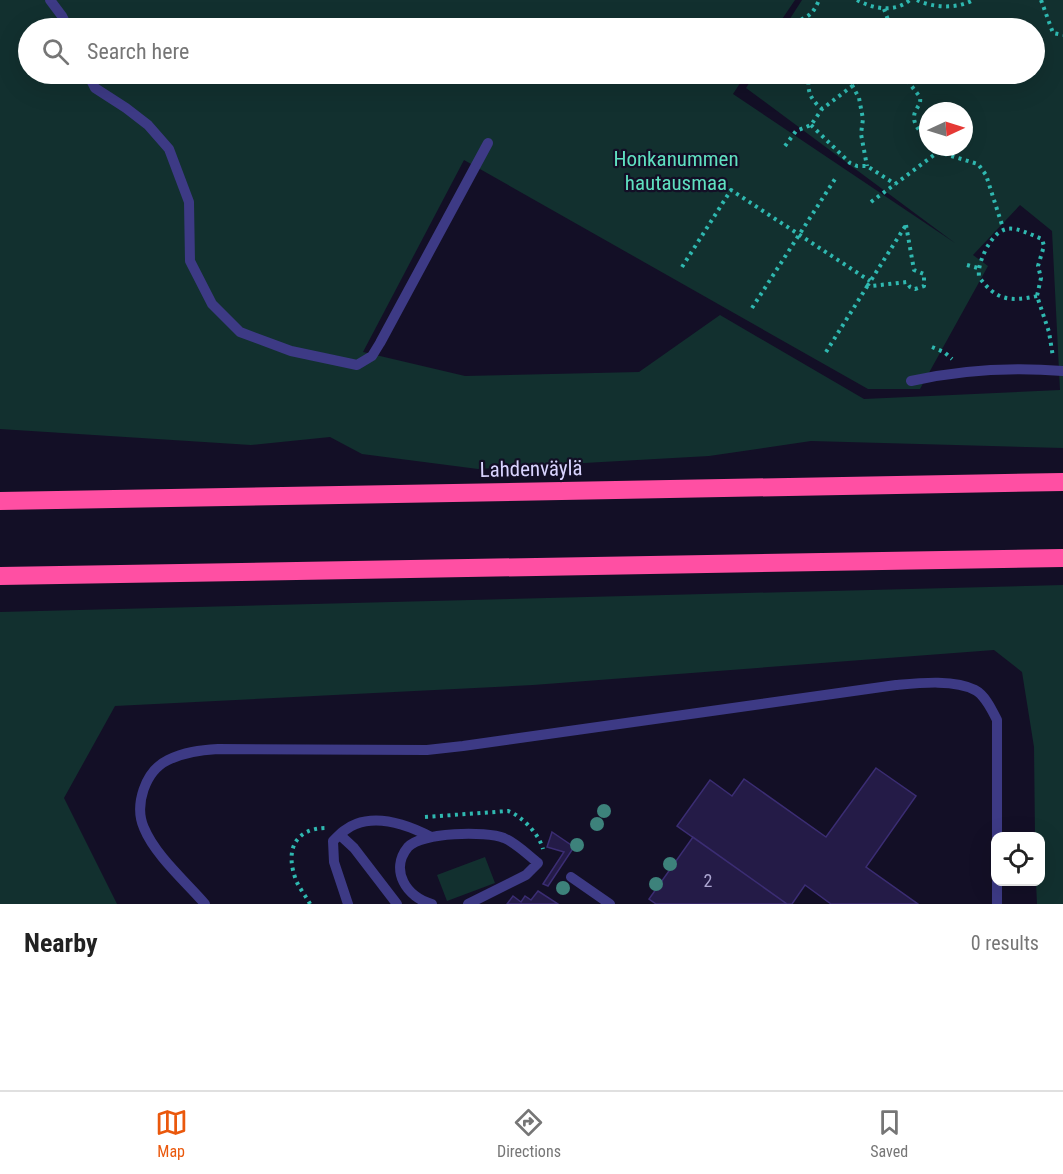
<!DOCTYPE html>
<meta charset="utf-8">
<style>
body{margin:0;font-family:"Roboto Condensed",sans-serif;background:#f2f2f2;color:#222}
.controls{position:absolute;right:18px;bottom:18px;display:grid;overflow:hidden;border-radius:12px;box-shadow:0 6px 24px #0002}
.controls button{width:54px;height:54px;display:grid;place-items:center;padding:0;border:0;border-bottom:2px solid #e0e0e0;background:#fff;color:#222;font:30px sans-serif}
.compass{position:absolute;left:919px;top:102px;width:54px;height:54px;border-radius:50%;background:#fff;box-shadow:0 6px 24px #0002;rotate:86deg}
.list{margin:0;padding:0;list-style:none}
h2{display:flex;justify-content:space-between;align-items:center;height:78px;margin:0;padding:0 24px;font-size:26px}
h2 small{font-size:20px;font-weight:400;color:#767676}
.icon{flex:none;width:33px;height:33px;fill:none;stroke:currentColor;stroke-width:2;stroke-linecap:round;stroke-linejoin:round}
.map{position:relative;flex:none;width:1063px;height:904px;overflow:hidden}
.search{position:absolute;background:#fff;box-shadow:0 6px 24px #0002;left:18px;right:18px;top:18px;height:66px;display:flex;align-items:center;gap:15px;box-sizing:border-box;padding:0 21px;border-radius:33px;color:#767676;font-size:22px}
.sheet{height:186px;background:#fff}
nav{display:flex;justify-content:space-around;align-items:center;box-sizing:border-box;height:84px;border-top:2px solid #e0e0e0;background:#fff;font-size:16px;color:#767676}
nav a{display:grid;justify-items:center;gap:3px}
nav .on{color:#ea580c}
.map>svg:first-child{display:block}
.green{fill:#12302f;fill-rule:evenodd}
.building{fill:#241b47;stroke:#3b2d73;stroke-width:1.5}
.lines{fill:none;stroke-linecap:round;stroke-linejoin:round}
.path{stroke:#2fb8b0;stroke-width:4;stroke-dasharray:3 4.5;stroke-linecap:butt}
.lane{stroke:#3d3a85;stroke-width:10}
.highway{stroke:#ff4fa3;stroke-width:18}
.tree{fill:#3d827b}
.labels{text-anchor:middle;stroke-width:4.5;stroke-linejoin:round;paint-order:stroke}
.number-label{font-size:18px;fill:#aca6d1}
.park-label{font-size:21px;fill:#5fe0c0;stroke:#130f26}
.street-label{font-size:21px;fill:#d9d4ff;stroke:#130f26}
</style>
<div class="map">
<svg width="1063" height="904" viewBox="0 0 1063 904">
<rect width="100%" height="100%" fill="#130f26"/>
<path class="green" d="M0,0H795L776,28H28V74H746L733,94L955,243L746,88L755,74H1034V28H784L802,0H1063V448L811,441L709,456L478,469L362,454L330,437L251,445L0,429ZM928,111H964V147H928ZM464,160L868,389H920L988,266L973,255L1020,205L1052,231L1060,390L864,399L720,315L639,372L465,376L363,352Z
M1063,585V904H1037L1036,882H1040V836H1035L1034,747L1022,672L994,650L533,685L115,706L64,798L117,904H0V612Z
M485,857L495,883L447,901L437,875Z"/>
<path class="building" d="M876,768L916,796L866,867L918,904H831L805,885L792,904H787L677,826L710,780L732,796L744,779L826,837Z
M552,832L574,847L548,886L543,884L564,852L547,847Z
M693,837L787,904H656L649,899Z
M538,891L558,904H507L513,896L521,902L525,896L531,900Z"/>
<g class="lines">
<path class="path" d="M857,0C874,9 894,13 910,0
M917,0C933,8 957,9 973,0
M1041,0L1053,33L1063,35
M884,9L891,28
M803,28L796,21C809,18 814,12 819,0
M809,74C807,90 809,98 822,109
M904,74L906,79L920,97C921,105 918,105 915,112C911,123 920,132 928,139
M852,85L859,98L863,119L861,134L867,166
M811,125L850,163L857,166H867L895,184
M785,146L796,131L811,125L822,109L868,74
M871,202L938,152L978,164L986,175L1003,228
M906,225L914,270L924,274V286L915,289L910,287L907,282L871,286L868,285Z
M967,265L978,268
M682,267L731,190L870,281
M1037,296C1009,302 996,300 979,277C978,266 982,258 986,249C1003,219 1015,228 1042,239L1044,246L1038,266L1041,278L1037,296L1049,332L1053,357
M752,308L835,179
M932,347L944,352L952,359
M826,352L868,285
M425,817L508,811C522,816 539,834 543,849
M310,904C306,896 299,888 296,880C285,851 294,828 327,828"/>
<path class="lane" d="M50,0L62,16L68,28
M88,74L95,88L126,108L148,125L169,149L189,202L190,261L212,304L240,332L291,351L357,365L372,356L380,343L488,143
M911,381C960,370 1012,367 1063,371
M340,835L354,848L397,904
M571,877L610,904
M997,882V904
M205,904C186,882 155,855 144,828C134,805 145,771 168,760C184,752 200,750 218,749L427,750L463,746L896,685C918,683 955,679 975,690C985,695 992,710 997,720V836
M348,904L334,862L333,841C340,834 347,827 356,824C380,815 410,826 431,837
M432,904C407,898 389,870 408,847C422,832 486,831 504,838C516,843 528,855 538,863L526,875L468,904"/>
<path class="highway" d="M0,501L1063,482
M0,576L1063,558"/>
</g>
<g class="tree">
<circle cx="604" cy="811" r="7"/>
<circle cx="597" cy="824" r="7"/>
<circle cx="577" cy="845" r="7"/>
<circle cx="670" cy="864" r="7"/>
<circle cx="656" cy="884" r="7"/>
<circle cx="563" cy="888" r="7"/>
</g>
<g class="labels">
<g class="number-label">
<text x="708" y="887">2</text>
</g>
<g class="park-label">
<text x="676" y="166">Honkanummen<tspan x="676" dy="24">hautausmaa</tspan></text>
</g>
<g class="street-label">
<text transform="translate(531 469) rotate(-1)" y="7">Lahdenväylä</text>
</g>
</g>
</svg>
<div class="controls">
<button><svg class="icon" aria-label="locate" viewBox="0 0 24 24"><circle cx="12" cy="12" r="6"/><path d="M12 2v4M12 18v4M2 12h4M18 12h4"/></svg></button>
</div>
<svg class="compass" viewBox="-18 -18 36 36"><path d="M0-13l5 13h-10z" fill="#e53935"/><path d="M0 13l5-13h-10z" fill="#767676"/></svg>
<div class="search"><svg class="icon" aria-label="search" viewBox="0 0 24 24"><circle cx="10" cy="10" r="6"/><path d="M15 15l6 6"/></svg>Search here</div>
</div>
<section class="sheet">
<h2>Nearby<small>0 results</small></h2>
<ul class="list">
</ul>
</section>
<nav>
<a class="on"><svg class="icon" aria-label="map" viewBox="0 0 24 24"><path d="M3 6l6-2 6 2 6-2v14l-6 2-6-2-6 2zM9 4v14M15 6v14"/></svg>Map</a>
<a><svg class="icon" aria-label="directions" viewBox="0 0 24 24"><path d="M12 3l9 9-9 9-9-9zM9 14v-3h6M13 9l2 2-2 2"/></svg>Directions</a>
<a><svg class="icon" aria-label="saved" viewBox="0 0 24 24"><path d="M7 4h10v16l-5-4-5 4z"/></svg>Saved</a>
</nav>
